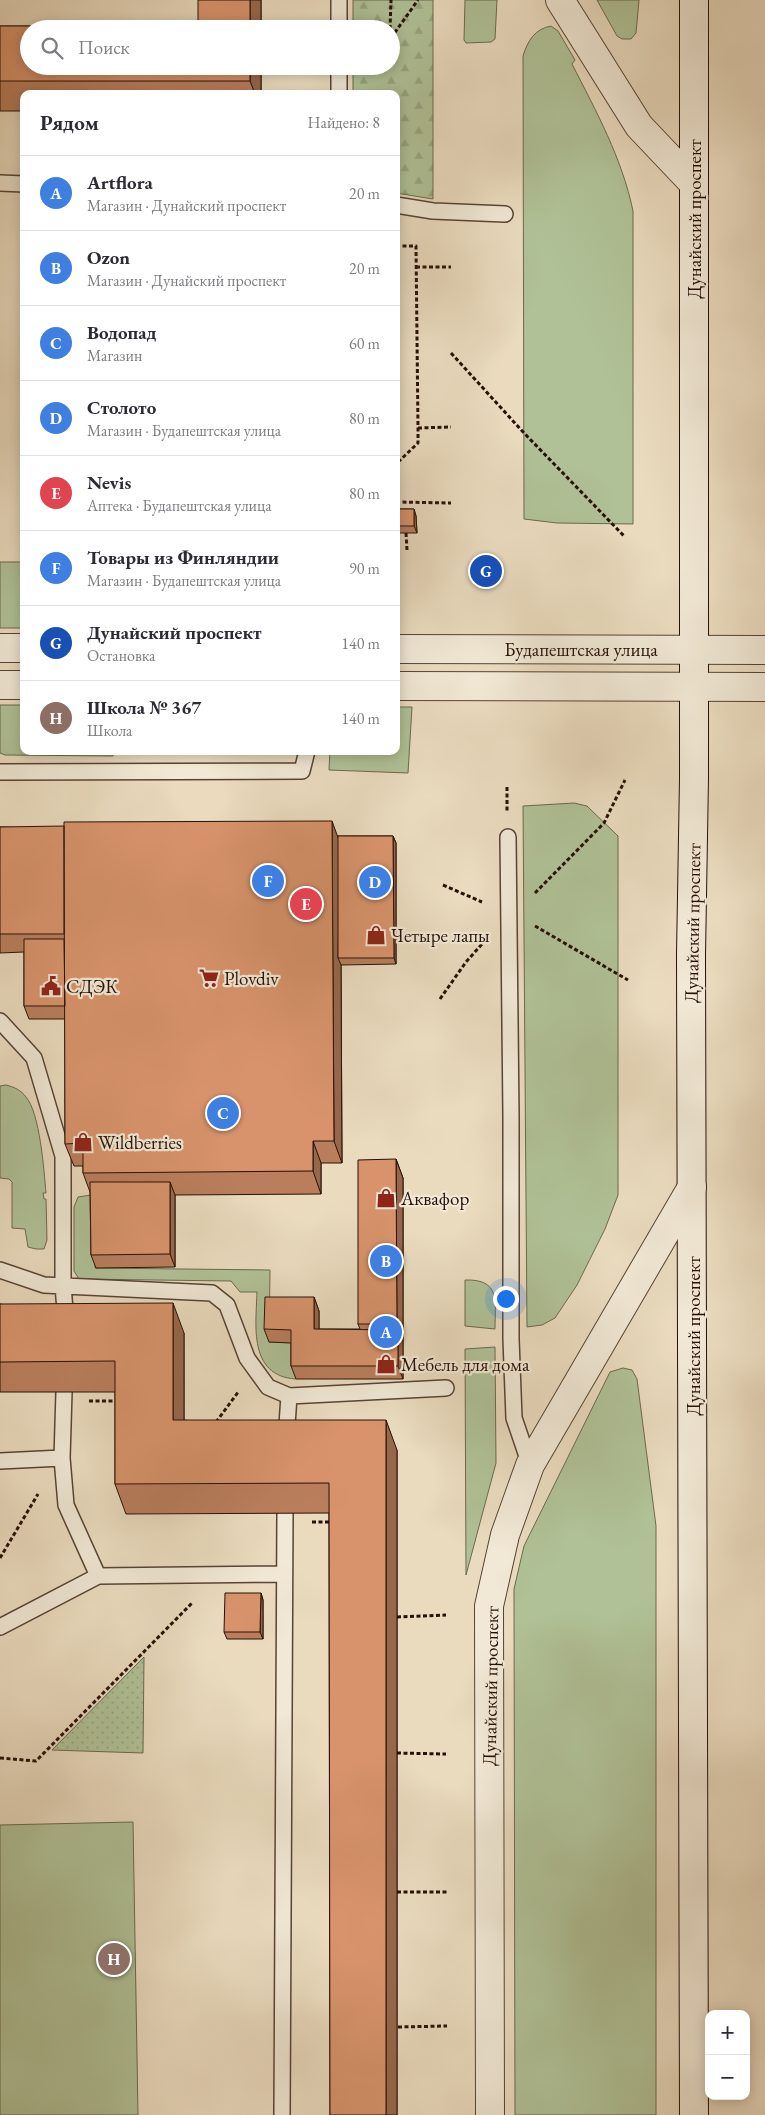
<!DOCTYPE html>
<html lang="ru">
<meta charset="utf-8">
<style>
body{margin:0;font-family:"EB Garamond",serif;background:#f7f7f7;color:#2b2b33}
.controls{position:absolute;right:15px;bottom:15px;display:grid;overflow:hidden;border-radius:10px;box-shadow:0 2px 12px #0003}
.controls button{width:45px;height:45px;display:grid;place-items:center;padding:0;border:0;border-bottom:1px solid #e1e1e2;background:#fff;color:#2b2b33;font:25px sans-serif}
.you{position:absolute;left:505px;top:1298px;width:18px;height:18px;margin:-12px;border:4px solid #fff;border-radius:50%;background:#1a73e8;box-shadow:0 0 0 8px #1a73e833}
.badge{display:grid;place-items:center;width:32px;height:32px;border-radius:50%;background:#8f2418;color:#fff;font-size:16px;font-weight:700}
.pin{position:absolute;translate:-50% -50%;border:2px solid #fff;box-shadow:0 1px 5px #0006}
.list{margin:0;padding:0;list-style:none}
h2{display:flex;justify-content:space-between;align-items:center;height:65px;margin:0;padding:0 20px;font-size:21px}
h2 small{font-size:16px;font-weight:400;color:#7c7c81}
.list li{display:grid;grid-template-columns:32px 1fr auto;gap:15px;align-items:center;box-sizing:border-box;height:75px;padding:0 20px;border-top:1px solid #e1e1e2}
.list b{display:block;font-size:19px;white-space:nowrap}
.list p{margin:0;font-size:16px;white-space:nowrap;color:#7c7c81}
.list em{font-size:16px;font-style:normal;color:#7c7c81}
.icon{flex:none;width:28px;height:28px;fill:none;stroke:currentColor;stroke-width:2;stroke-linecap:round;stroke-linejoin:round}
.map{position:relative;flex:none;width:765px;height:2115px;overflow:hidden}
.search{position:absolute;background:#fff;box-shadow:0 2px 12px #0003;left:20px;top:20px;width:380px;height:55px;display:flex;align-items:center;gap:12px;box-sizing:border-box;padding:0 18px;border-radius:28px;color:#7c7c81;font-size:19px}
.panel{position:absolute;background:#fff;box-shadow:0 2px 12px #0003;left:20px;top:90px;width:380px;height:665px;border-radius:10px}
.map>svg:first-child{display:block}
.grass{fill:#b0c197;stroke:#6c684f}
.forest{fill:url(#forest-firs);stroke:#6c684f}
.park{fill:url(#park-dots);stroke:#6c684f}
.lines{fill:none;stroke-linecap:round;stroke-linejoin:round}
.service-casing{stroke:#584335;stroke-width:18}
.minor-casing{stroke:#584335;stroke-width:30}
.tertiary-casing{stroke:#584335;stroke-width:30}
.secondary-casing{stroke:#271007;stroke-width:30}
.path{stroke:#271007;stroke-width:3;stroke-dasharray:4 2.5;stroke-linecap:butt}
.service{stroke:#f1e8d5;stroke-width:15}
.minor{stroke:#f1e8d5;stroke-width:28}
.tertiary{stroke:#f1e8d5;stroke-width:28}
.secondary{stroke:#f1e8d5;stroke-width:28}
.wall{fill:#ba7e5d;stroke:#271007}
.shaded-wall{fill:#97674c;stroke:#271007}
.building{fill:#d8936c;stroke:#271007}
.labels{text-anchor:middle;stroke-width:4.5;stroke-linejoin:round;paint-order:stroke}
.street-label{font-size:19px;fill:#271007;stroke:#f1e8d5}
.poi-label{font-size:19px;fill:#271007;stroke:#f1e8d5;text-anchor:start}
</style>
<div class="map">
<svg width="765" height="2115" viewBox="0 0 765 2115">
<defs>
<pattern id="forest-firs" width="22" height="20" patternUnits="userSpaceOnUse" patternTransform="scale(1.25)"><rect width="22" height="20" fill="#b0c197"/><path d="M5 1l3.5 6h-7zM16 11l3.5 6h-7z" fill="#97a581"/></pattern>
<pattern id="park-dots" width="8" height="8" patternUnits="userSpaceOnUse" patternTransform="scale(1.25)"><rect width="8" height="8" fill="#b0c197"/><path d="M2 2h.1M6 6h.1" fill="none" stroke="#97a581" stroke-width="1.8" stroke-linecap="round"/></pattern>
</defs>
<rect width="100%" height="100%" fill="#eadbbf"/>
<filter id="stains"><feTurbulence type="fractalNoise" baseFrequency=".004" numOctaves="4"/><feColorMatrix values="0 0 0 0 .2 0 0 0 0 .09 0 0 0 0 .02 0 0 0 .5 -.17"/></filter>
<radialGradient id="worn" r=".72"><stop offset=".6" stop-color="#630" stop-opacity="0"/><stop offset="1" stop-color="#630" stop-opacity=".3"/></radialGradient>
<path class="grass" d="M465,0H497L495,39L491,42L466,43L464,40Z
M597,0H639L636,33L631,39H622L617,36Z
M551,26L558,31L575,60L572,64C596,111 622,158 633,211V524L557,523L524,519L523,56C528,40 535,29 551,26Z
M0,562H24V628H0Z
M0,705H24V751H114L113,756L5,755L0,753Z
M396,707H412L408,773L329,770L330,751H396Z
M574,803L587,806L618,836V1195L605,1229L577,1285L555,1318L542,1325L527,1327L523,806Z
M6,1085C14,1087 21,1090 26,1097C40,1113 44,1171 46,1193H43L44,1199H46L47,1240L44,1249H36L28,1247L25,1229L12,1228V1182L9,1179L0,1178V1086Z
M91,1195H95V1268L270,1270L269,1342L296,1343V1379C248,1376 256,1325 257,1292H240L231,1281L79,1279L74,1271V1207L78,1197Z
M465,1280C501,1279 495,1301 495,1329L465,1326Z
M495,1347L496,1463L466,1575L465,1349Z
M623,1368L632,1370L637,1379L656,1526V2115H515L514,1589L524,1546L610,1372Z
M133,1822L138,2115H0V1825Z"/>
<path class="forest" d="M353,0H433V199L396,193V94H353V66H391V29H353Z"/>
<path class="park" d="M144,1657L143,1753L52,1750Z"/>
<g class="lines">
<defs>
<path id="service" d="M339,29V0
M339,94V66
M0,183L24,184
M396,205L433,211L505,214
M0,772L302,771L307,751
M508,837L511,1116V1339L514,1418L530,1465
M0,1021L34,1058L63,1156V1286L66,1322
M0,1270L44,1285L212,1293L227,1305L247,1358L268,1387L289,1396L446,1388
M286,1439L289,1396
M62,1458L64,1392
M0,1461L62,1458L66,1505L98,1576L284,1574
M0,1627L98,1576
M282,2115L285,1513"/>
<path id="minor" d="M560,0L639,126L694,184
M490,2115L489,1606L505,1535L530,1465L692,1187"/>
<path id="tertiary" d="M0,648H24
M396,649L765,650
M0,685H24
M396,686L765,687"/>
<path id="secondary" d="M694,0V778L691,955L694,2115"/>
</defs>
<use href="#service" class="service-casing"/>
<use href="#minor" class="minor-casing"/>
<use href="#tertiary" class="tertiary-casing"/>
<use href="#secondary" class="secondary-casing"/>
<path class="path" d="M390,29L391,0
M391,38L418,0
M366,73L371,66
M396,246H416L418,428V443L396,464
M416,267H451
M451,353L524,433L625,537
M418,428L451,427
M396,502L451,503
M406,533L407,550
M507,787V811
M443,885L482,902
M535,893L604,823L625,780
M535,926L628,980
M440,999L466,962L482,944
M89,1401H117
M216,1422L239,1391
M312,1522H333
M0,1558L38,1494
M397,1617L446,1615
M397,1753L446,1754
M0,1758L36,1761L193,1602
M397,1892H447
M398,2027L447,2026"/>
<use href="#service" class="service"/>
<use href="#minor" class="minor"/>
<use href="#tertiary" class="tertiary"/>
<use href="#secondary" class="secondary"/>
</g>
<path class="wall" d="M261,0V29H29L261,66V94H24V111H0V26H198Z
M396,509H414L416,516L417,533H396Z
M0,827L338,836H393L396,843V964L341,965L342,1163H321V1194L175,1195V1267L96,1268L91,1255L90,1192L83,1173V1166H74L65,1144V1019H29L24,1006V952L0,953Z
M396,1159L403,1178V1379H296L291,1366V1343L269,1342L264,1329L314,1297L319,1311V1329H360L358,1324Z
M0,1304L184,1333V1420L397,1450V2115H330L329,1513L126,1514L115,1484V1392H0Z
M261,1593L263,1600V1639H227L224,1632Z"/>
<path class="shaded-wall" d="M250,0H261V29H250Z
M250,66H261V94H255L250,81Z
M396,401L397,404L399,420L396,422Z
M414,509L416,516L417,533L414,526Z
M332,821L340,843L338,958L341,965L342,1163L334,1141Z
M393,836L396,843V964L394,958Z
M313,1141L321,1163V1194L313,1171Z
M396,1159L403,1178V1379L398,1366V1330L397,1324Z
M170,1182L175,1195V1267L170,1254Z
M314,1297L319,1311V1342L314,1329Z
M173,1303L184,1333V1450L173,1420Z
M386,1420L397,1450V2115H386Z
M261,1593L263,1600V1639L260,1632Z"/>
<path class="building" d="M198,0H250V29H29V66H250V81H0V26H198Z
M396,509H414V526H396Z
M332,821L334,1141H313V1171L83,1173V1143L65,1144L64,822Z
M64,826V934H0V827Z
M338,836H393L394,958H338Z
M24,939H64L65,1006H24Z
M396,1159L397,1324H358V1160Z
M90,1182H170V1254L91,1255Z
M265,1297H314V1329L398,1330V1366H291V1330L264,1329Z
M173,1303V1420H386V2115H330L329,1483L115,1484V1361L0,1362V1304Z
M225,1593H261L260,1632H224Z"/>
<defs>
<symbol id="shop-bare" viewBox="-9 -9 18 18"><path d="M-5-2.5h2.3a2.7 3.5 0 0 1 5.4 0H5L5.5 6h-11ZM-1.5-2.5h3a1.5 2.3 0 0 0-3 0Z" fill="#8f2418" stroke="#f1e8d5" stroke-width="2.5" paint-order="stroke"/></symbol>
<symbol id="supermarket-bare" viewBox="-9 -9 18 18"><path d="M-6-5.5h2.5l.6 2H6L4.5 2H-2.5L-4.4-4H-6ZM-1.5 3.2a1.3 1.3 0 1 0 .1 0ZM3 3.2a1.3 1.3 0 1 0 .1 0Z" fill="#8f2418" stroke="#f1e8d5" stroke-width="2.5" paint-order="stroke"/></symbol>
<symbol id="civic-bare" viewBox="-9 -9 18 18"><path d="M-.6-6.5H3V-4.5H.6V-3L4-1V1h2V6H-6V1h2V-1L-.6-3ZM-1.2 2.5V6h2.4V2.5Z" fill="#8f2418" stroke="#f1e8d5" stroke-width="2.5" paint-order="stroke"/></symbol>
</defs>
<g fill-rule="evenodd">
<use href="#shop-bare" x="362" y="921" width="28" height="28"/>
<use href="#supermarket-bare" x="195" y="964" width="28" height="28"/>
<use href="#civic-bare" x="37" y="972" width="28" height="28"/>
<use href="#shop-bare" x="69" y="1128" width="28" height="28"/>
<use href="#shop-bare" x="372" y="1184" width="28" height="28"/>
<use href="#shop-bare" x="372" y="1350" width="28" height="28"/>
</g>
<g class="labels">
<g class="street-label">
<text transform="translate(694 219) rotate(-90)" y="7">Дунайский проспект</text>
<text x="581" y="656">Будапештская улица</text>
<text transform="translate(692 923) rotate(-89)" y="7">Дунайский проспект</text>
<text transform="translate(693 1336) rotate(-90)" y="7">Дунайский проспект</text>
<text transform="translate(490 1686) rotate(-89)" y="7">Дунайский проспект</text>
</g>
<g class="poi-label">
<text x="391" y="942">Четыре лапы</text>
<text x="224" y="985">Plovdiv</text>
<text x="66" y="993">СДЭК</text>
<text x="98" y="1149">Wildberries</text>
<text x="401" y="1205">Аквафор</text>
<text x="401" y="1371">Мебель для дома</text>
</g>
</g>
<rect width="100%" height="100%" filter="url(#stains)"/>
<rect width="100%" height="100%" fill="url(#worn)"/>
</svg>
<div class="controls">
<button>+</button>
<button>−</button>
</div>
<div class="you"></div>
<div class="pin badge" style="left:386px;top:1332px;background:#3f7fe0">A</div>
<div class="pin badge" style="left:386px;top:1261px;background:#3f7fe0">B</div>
<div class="pin badge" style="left:223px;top:1113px;background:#3f7fe0">C</div>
<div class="pin badge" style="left:375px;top:882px;background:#3f7fe0">D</div>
<div class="pin badge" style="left:306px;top:904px;background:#e0444e">E</div>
<div class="pin badge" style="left:268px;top:881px;background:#3f7fe0">F</div>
<div class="pin badge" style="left:486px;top:571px;background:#1a4fb4">G</div>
<div class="pin badge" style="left:114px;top:1959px;background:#8d6e63">H</div>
<div class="search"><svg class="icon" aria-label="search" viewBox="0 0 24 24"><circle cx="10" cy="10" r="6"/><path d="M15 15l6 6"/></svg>Поиск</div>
<section class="panel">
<h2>Рядом<small>Найдено: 8</small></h2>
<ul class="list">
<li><span class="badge" style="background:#3f7fe0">A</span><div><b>Artflora</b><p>Магазин · Дунайский проспект</p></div><em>20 m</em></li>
<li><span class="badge" style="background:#3f7fe0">B</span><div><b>Ozon</b><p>Магазин · Дунайский проспект</p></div><em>20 m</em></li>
<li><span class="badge" style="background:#3f7fe0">C</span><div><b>Водопад</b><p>Магазин</p></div><em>60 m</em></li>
<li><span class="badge" style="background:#3f7fe0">D</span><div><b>Столото</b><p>Магазин · Будапештская улица</p></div><em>80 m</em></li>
<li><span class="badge" style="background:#e0444e">E</span><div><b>Nevis</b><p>Аптека · Будапештская улица</p></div><em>80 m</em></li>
<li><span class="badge" style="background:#3f7fe0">F</span><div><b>Товары из Финляндии</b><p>Магазин · Будапештская улица</p></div><em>90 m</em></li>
<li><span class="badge" style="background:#1a4fb4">G</span><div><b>Дунайский проспект</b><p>Остановка</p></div><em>140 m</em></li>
<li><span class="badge" style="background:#8d6e63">H</span><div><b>Школа № 367</b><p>Школа</p></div><em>140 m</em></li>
</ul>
</section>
</div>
